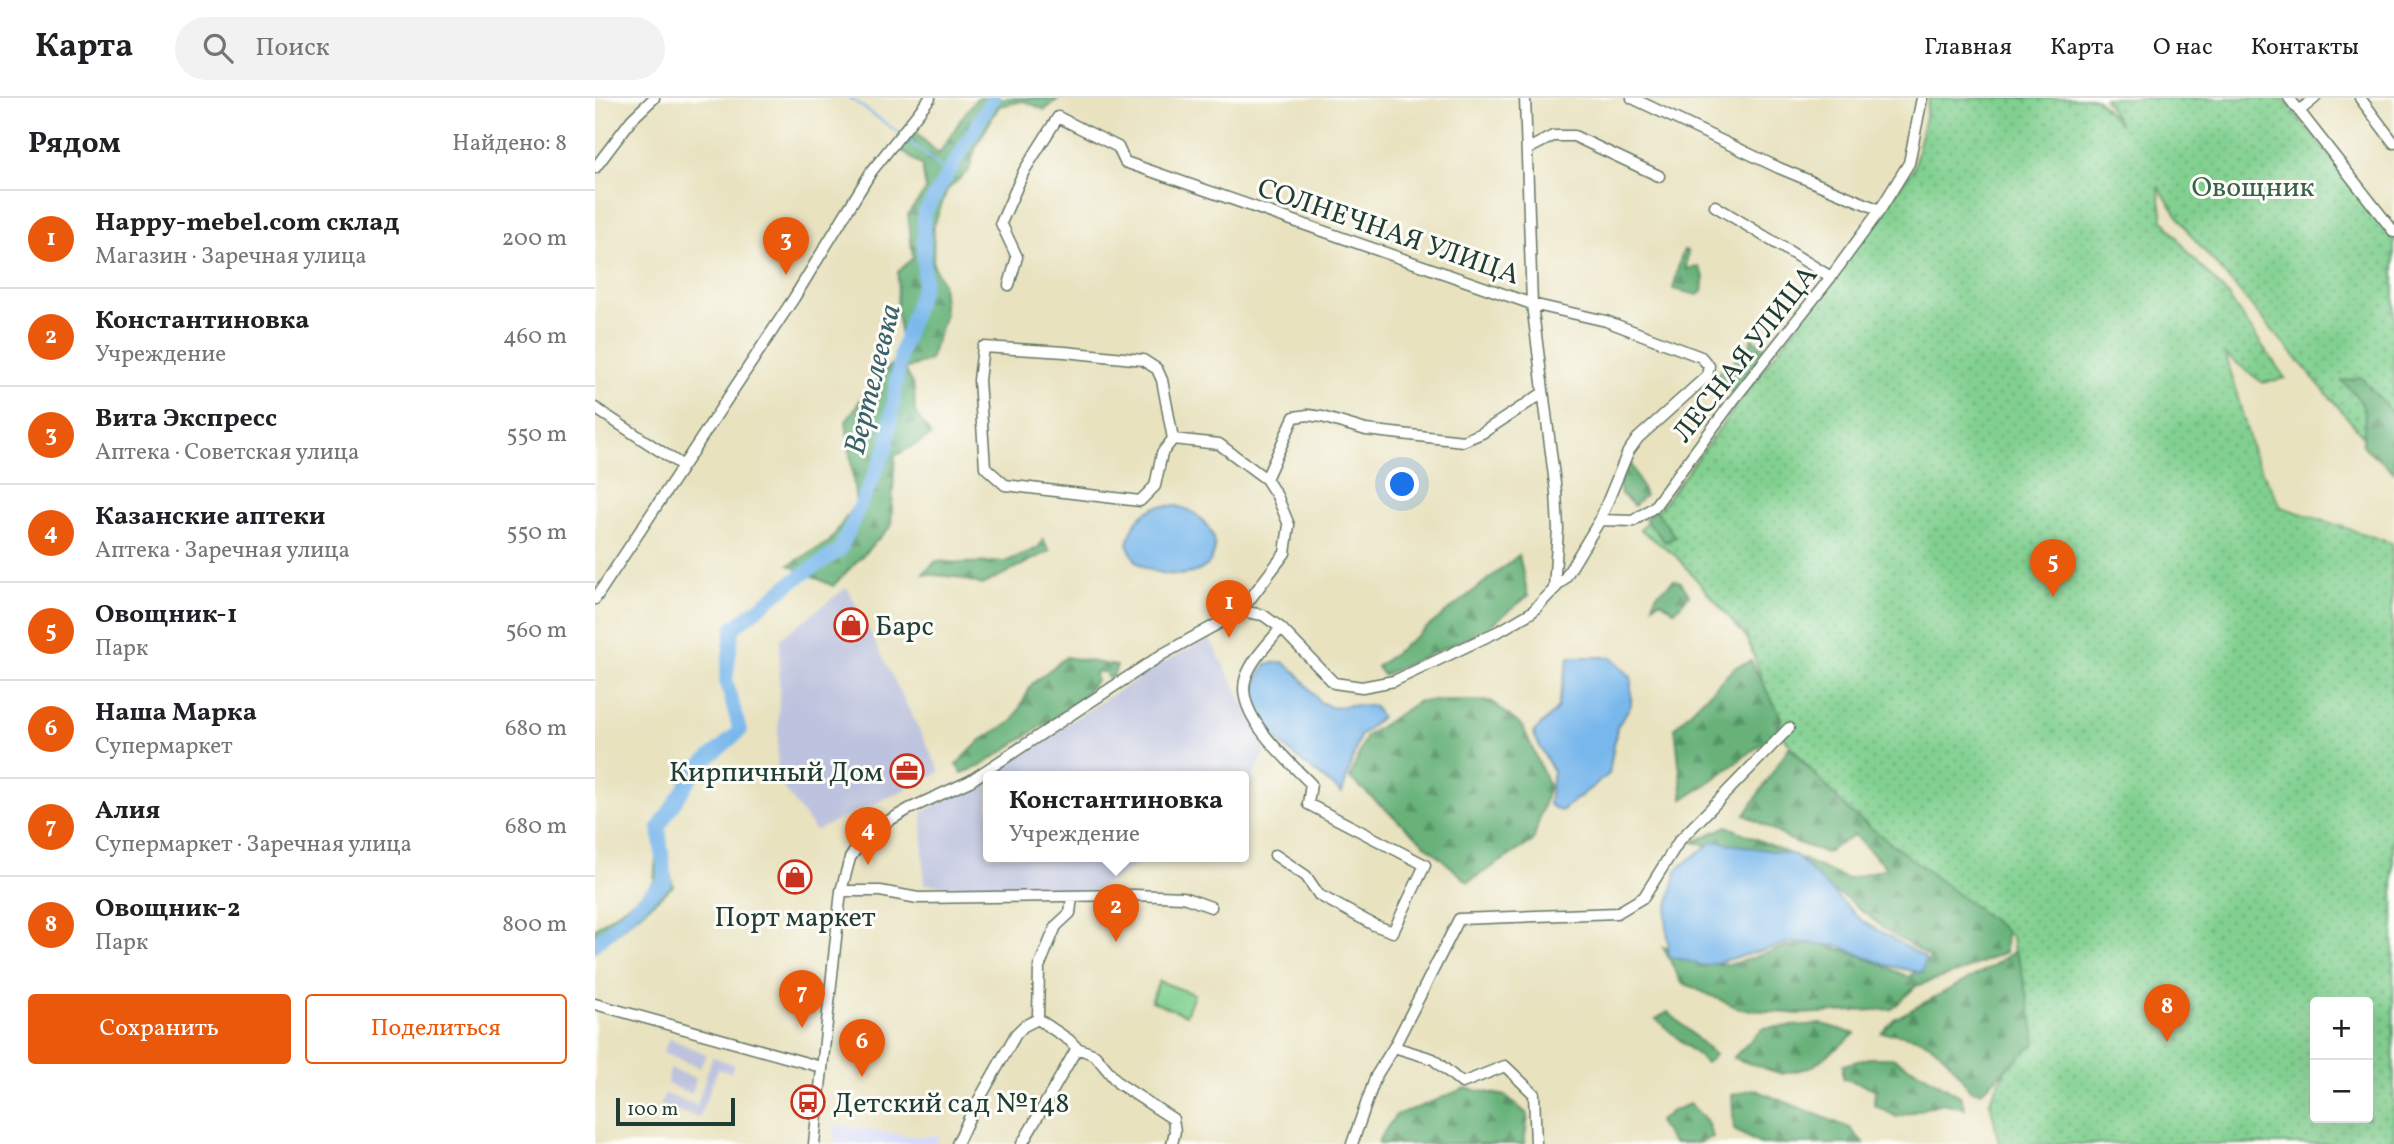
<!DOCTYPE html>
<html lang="ru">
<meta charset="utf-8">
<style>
body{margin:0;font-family:Vollkorn,serif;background:#f2f2f2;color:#202124}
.controls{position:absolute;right:21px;bottom:21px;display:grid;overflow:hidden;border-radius:7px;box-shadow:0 7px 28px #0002}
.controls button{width:63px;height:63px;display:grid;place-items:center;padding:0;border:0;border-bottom:2px solid #e0e0e0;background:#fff;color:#202124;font:35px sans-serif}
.scale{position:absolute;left:21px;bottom:18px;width:119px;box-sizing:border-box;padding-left:7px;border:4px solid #1f3d34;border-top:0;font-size:19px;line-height:24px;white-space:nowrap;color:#1f3d34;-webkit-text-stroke:5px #fdfcf7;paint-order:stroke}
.you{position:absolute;left:808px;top:387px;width:24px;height:24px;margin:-18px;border:5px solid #fff;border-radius:50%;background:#1a73e8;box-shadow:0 0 0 10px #1a73e833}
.badge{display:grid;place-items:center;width:46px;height:46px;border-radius:50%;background:#ea580c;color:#fff;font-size:23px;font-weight:700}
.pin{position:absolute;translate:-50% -58px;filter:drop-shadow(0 2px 4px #0008)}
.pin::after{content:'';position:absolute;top:37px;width:24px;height:21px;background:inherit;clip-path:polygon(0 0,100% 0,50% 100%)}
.popup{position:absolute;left:388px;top:673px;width:266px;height:91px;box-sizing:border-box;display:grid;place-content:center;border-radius:7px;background:#fff;filter:drop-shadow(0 2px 5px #0005);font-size:23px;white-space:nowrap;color:#757577}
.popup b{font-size:26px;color:#202124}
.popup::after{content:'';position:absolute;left:50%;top:100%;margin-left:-14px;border:14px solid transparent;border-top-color:#fff}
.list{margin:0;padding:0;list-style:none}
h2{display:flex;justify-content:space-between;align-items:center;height:91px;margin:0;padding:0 28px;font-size:30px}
h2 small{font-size:23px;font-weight:400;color:#757577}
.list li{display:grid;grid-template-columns:46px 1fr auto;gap:21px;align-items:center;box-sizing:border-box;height:98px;padding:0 28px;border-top:2px solid #e0e0e0}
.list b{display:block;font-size:26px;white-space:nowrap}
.list p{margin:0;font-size:23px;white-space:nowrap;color:#757577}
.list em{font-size:23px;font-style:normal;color:#757577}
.actions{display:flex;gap:14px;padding:21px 28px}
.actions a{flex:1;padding:16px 0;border:2px solid #ea580c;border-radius:7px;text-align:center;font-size:24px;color:#ea580c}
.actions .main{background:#ea580c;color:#fff}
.icon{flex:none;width:38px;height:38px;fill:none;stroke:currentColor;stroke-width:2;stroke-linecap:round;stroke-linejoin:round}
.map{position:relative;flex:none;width:1799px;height:1046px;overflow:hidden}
header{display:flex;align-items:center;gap:42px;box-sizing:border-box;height:98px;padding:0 35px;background:#fff;border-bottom:2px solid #e0e0e0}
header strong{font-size:33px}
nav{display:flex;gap:38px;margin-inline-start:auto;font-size:24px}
.search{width:490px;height:63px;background:#f2f2f2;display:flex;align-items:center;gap:18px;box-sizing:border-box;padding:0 24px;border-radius:38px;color:#757577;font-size:26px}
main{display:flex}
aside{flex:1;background:#fff}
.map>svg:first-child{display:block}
.built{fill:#d4d8f9}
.industrial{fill:#bdc3de}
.green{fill:url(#green-dots);stroke:#508662;stroke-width:2;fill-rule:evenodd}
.forest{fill:url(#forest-firs);stroke:#447857;stroke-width:2}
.pitch{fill:#81d090;stroke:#508662;stroke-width:2}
.water{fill:#78b7ec;stroke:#4c7a90;stroke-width:2}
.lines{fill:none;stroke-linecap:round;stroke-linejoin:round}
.stream{stroke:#78b7ec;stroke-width:2.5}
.river{stroke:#78b7ec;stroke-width:14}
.minor-casing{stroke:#657765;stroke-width:13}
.minor{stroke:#fff;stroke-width:10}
.labels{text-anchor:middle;stroke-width:6;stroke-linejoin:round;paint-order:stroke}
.park-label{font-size:28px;fill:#38624b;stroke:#fdfcf7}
.street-label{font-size:28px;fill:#1f3d34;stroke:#fdfcf7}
.poi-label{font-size:28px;fill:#1f3d34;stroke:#fdfcf7;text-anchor:start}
.water-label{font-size:30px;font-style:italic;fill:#3a626b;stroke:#fdfcf7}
</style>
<header>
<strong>Карта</strong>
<div class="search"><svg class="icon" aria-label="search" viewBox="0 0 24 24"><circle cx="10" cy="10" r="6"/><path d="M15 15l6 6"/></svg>Поиск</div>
<nav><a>Главная</a><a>Карта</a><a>О нас</a><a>Контакты</a></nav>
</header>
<main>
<aside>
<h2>Рядом<small>Найдено: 8</small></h2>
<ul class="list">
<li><span class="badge">1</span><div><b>Happy-mebel.com склад</b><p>Магазин · Заречная улица</p></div><em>200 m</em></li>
<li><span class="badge">2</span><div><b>Константиновка</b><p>Учреждение</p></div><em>460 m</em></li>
<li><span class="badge">3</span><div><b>Вита Экспресс</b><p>Аптека · Советская улица</p></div><em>550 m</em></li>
<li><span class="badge">4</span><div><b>Казанские аптеки</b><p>Аптека · Заречная улица</p></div><em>550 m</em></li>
<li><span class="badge">5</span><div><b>Овощник-1</b><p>Парк</p></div><em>560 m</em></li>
<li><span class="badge">6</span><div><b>Наша Марка</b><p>Супермаркет</p></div><em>680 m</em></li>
<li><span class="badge">7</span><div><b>Алия</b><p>Супермаркет · Заречная улица</p></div><em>680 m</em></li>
<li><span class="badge">8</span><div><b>Овощник-2</b><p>Парк</p></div><em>800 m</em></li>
</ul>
<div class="actions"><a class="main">Сохранить</a><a>Поделиться</a></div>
</aside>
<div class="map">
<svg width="1799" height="1046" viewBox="0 0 1799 1046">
<defs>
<pattern id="green-dots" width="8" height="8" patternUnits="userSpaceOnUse" patternTransform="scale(1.75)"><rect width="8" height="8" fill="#81d090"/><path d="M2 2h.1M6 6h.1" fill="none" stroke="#69aa76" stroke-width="1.8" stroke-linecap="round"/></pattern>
<pattern id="forest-firs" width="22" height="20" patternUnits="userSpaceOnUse" patternTransform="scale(1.75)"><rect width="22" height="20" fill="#68b27a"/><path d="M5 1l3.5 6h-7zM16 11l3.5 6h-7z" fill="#559265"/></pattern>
</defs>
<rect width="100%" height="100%" fill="#fdfcf7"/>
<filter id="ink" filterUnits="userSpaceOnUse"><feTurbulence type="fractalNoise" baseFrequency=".0143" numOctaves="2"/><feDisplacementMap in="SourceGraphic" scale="14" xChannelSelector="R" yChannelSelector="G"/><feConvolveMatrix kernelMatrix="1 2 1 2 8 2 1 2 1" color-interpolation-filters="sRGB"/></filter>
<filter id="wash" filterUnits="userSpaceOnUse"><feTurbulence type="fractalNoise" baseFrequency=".00686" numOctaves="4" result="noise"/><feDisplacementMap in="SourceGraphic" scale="28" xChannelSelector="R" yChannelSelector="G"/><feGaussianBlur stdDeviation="1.57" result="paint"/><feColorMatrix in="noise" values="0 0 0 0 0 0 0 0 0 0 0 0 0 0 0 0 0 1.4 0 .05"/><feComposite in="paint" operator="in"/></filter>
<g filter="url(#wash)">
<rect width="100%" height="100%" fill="#e8e2bf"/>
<path class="built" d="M239,1027L324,1039L344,1037L341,1046H240Z"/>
<path class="industrial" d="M252,489L345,673L333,681L220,733L182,681L185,541Z
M614,540L673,650L649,697V678H393V758H562L551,762L499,793L390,791L329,786L327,714L366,695L442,645L561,569Z
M74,940L111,956L105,970L68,955Z
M117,959L139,966L136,975L123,971L104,1020L65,1007L70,996L102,1007Z
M75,971L101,980L97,996L72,986Z"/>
<path class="green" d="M1334,0H1501L1525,26L1509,0H1688L1799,141V374L1594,135L1563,88L1568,121L1594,156L1630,194L1690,280L1668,285L1631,257L1659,358L1686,409L1797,445L1799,1046H1404L1395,1003L1429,933L1417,839L1253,717L1188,638L1152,540L1082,459L1045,431L1068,406L1319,70ZM1720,904H1773V1020H1720Z"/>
<path class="forest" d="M382,0H464L450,12L429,3L404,8L381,48L374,72L352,92L339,127L338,166L347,185L350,217L335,262L310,271L319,289L320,314L336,338L300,358L296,428L238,488L194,467L234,444L261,405L251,323L283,277L302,262L306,239L302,216L303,174L318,160L313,116L331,92L327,68L303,50L320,34L344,56L368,18Z
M1089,152L1093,153L1091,171L1104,169L1109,179L1107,193L1103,197L1078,191C1083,175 1082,167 1089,152Z
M1157,240L1171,250L1138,297L1119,277L1153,253Z
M1766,279L1799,317V374L1767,347C1772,312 1773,308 1747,283Z
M1036,366L1050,397L1039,408L1026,396L1022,374Z
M1060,410L1080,439L1070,444L1050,421Z
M448,441L455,453L387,487L361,479L328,476L341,463L365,465L410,464L443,450Z
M924,457L933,498L888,533L788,577L782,569Z
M1079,482L1086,484L1094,497L1080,513L1065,503L1058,507L1061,497Z
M471,559L522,568L518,579L513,580L510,574H500L501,583L483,604L386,668L367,675L361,667L386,642L418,623L437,586Z
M1156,563L1187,621L1177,638L1108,689L1088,701L1080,629L1140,569Z
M824,603H896L928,629L954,688L938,743L873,784L755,680L771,638Z
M1194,649L1255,714L1411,833L1410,854L1367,873L1321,888L1297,911L1205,916L1145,911L1086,884L1068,849C1082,855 1121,868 1135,866C1163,861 1188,844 1218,846C1251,849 1284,866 1314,879L1336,860L1292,833L1251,800L1184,763L1098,744L1132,728L1252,781L1292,770L1259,737L1231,755L1200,744L1150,717Z
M64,729L78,788L0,853V830L45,798L59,784Z
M1420,853L1425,864L1441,944L1386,994L1375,992C1348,953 1337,936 1287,935L1299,921L1396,869Z
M1073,914L1120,957L1111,965L1061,921Z
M1227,926L1260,936L1217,969L1187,976L1138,960L1168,930Z
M1274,960H1297L1326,975L1365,998L1370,1010L1347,1005L1302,1019L1279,1007L1280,991L1248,980V967Z
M870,990L911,998L933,1017L929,1046H784V1041L801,1017L827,1008Z
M1158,991L1255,1030L1269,1046H1165L1139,1032L1137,997Z
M1095,1006L1111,1022L1118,1039L1103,1045H1078L1063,1024L1077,1013Z"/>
<path class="pitch" d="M564,883L599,896L591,917L556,903Z"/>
<path class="water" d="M563,408C570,408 578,407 585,409C606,414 628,439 616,462C605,483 559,479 543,465C538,461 535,451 532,446C539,425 542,417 563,408Z
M974,559H1016L1036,579V607L1022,629L1014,676L966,713L954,707L958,673L938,635L962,611Z
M688,564L701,574L725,604L738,610L754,607L779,608L786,619L765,638L747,695C710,664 632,621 671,566Z
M1118,743L1200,757L1266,822L1330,860L1327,875L1291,867L1244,848L1198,844L1110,868L1074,858L1071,816L1082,771Z"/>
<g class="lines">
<path class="stream" d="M255,0L304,35
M309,39L353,75"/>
<path class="river" d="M0,846L70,783L64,729L103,669L145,633L131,582L138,530L198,483L245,452L292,349L306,254L329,184V116L398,0"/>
</g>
</g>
<g filter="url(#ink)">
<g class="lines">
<defs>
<path id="minor" d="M930,0L937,206L961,394L963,431L959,490
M1037,0L1184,70L1285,112
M1694,0L1799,134
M1765,0L1799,45
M1704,13L1720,0
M933,51L958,38H979L1064,78
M0,70L37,21L59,0
M1120,108L1236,179
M414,187L422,159L406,125L429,73L463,19L523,49L530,64L937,206L1011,223L1106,259L1114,268L1112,278L1043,340L1033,354L1005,422
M388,249L470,254L548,262L562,271L567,282L578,341L567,355L560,388L545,403L410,387L390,369L384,282Z
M0,310L88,368
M671,381L699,319L713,317L727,319L771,332L868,343L887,335L948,295
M0,501L199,200L276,74L335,0
M646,513L668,517L686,530L739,585L767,589L799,583L908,531L937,514L970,480L1005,422L1038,423L1059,409L1140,300L1236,179L1285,112L1314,65L1327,0
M680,757L711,778L724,797L779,827L798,834L830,767L713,706L716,686C694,663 638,616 651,579C658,560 674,545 686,530
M246,793H285L323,800L539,797L588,799L616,809
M0,906L226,969
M443,921L474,942L482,950L500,957L523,985L578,1021L580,1033L577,1046
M443,921L444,869L461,828L475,815L477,799
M799,949L838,961L867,985L910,968L939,996L941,1046
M219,1046L246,793L255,760L268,741L281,730L314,711L375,683L568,556L646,513L690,455L694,427L682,398L671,381L624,346L578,341
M362,1046L377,1014L421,936L429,928L443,921
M427,1046L482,950
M757,1046L781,978L799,949L864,821L1022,815L1049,799L1084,743L1194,630"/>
</defs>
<use href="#minor" class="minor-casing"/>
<use href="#minor" class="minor"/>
</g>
</g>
<defs>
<symbol id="shop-ring" viewBox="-11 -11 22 22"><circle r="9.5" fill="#fdfcf7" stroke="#c8321e" stroke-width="1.5"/><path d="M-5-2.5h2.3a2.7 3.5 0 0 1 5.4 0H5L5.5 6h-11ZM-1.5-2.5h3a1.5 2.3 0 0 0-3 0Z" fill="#c8321e"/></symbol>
<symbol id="office-ring" viewBox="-11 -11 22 22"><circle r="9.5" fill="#fdfcf7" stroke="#c8321e" stroke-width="1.5"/><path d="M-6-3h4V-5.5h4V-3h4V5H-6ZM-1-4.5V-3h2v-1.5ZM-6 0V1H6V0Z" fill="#c8321e"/></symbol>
<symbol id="bus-ring" viewBox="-11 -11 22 22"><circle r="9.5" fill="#fdfcf7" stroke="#c8321e" stroke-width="1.5"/><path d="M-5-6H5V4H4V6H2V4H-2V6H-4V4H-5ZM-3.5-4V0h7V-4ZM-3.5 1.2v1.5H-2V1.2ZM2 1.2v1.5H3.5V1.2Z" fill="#c8321e"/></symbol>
</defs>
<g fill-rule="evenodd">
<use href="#shop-ring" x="237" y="508" width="38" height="38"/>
<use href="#office-ring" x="293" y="654" width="38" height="38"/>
<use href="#shop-ring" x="181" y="760" width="38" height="38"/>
<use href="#bus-ring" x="194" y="985" width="38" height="38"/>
</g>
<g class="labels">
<g class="park-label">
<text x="1658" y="98">Овощник</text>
</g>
<g class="street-label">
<text transform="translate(794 132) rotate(19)" y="10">СОЛНЕЧНАЯ УЛИЦА</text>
<text transform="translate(1149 255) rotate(-52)" y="10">ЛЕСНАЯ УЛИЦА</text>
</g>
<g class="poi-label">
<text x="280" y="537">Барс</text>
<text x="288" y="683" text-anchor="end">Кирпичный Дом</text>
<text x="200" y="828" text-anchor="middle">Порт маркет</text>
<text x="238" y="1014">Детский сад №148</text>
</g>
<g class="water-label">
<text transform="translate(277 281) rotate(-76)" y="10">Вертелеевка</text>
</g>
</g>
</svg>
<div class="controls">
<button>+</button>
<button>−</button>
</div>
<div class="scale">100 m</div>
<div class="you"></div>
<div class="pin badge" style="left:634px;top:540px">1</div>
<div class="pin badge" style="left:521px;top:844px">2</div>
<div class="popup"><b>Константиновка</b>Учреждение</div>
<div class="pin badge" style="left:191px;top:177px">3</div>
<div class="pin badge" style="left:273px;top:767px">4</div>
<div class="pin badge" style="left:1458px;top:499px">5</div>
<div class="pin badge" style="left:267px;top:979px">6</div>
<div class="pin badge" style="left:207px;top:930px">7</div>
<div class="pin badge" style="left:1572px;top:944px">8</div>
</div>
</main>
